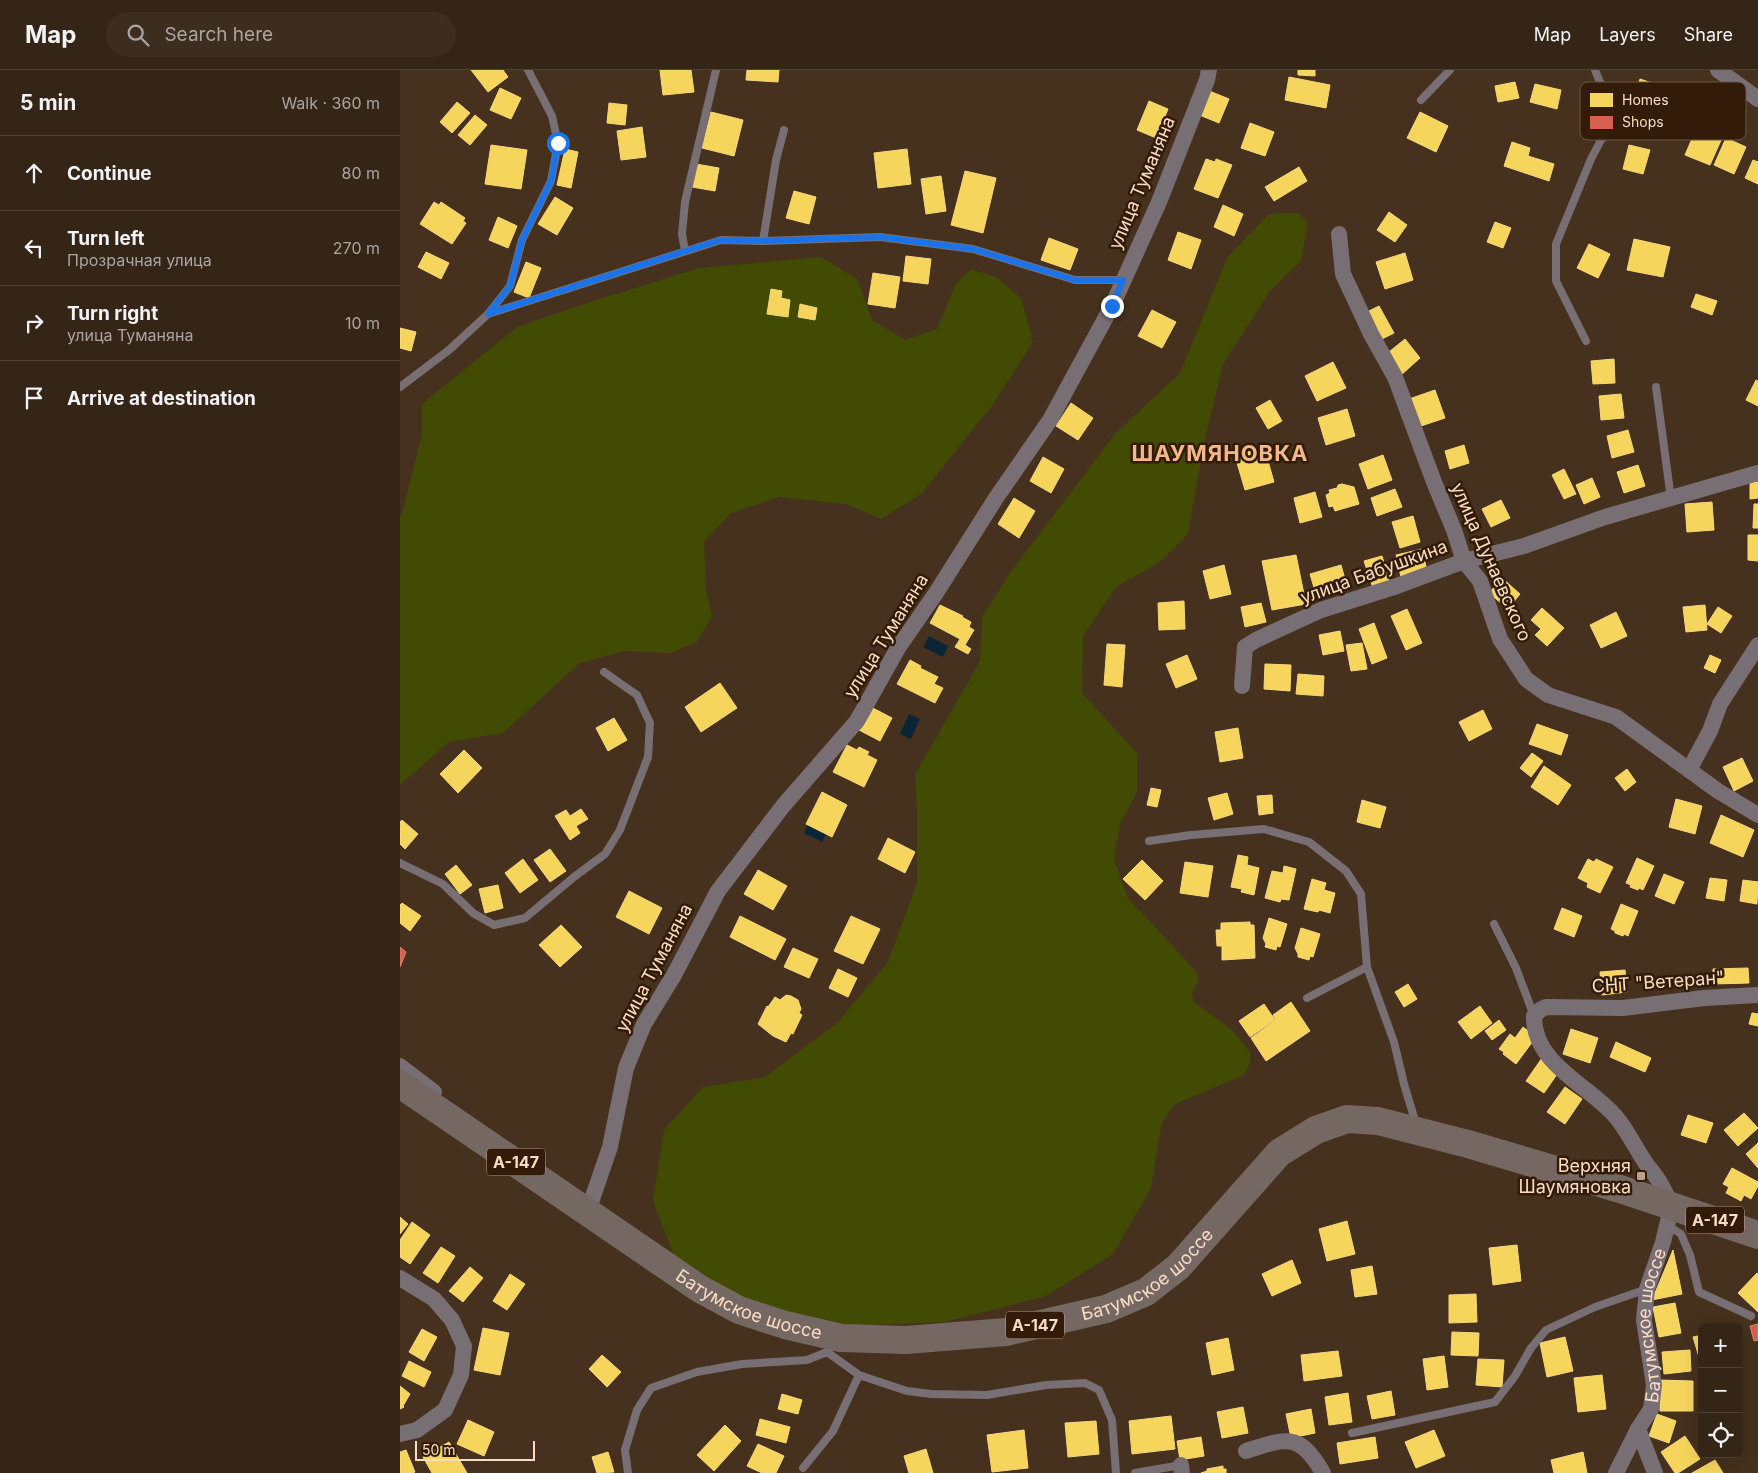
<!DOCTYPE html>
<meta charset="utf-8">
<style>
body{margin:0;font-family:Inter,sans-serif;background:#3c2d1f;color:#f1f3f6}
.controls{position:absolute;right:15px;bottom:15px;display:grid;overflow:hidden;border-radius:8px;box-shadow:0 5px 20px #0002}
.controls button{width:45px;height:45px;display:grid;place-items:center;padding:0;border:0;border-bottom:1px solid #4e4235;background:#342516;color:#f1f3f6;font:25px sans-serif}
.scale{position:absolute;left:15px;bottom:12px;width:120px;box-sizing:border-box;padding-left:5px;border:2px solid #fadcc5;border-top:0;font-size:14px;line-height:18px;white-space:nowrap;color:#fadcc5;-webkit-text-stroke:4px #321c09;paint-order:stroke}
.stop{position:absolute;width:15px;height:15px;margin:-11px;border:4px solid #1a73e8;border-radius:50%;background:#fff}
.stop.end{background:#1a73e8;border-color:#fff;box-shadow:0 1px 5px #0008}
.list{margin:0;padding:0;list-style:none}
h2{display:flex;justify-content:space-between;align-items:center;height:65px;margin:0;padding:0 20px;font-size:21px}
h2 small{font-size:16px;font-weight:400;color:#a9a5a1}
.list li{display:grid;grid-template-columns:32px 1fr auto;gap:15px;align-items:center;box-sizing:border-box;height:75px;padding:0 20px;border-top:1px solid #4e4235}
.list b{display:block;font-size:19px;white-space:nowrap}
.list p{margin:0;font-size:16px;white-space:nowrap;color:#a9a5a1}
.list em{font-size:16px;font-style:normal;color:#a9a5a1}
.icon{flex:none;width:28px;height:28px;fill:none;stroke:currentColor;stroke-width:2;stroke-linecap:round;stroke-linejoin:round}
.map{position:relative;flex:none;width:1358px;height:1403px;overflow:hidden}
header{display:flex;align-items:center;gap:30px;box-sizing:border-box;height:70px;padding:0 25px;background:#342516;border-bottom:1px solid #4e4235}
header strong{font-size:24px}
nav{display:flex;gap:28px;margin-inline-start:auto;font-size:18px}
.search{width:350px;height:45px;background:#3c2d1f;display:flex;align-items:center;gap:12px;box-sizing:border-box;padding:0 18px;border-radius:28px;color:#a9a5a1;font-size:19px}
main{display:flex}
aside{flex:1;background:#342516}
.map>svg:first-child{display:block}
.green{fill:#424b04}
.water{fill:#0a2536}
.homes{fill:#f6d55c;stroke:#f7d77c}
.shops{fill:#d6604d;stroke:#e18571}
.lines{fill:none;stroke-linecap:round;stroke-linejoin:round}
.lane{stroke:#786f74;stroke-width:8}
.street{stroke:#786f74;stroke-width:16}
.highway{stroke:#756862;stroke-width:28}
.route{stroke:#1a73e8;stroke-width:6}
.poi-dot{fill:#bba08a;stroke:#321c09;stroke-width:2}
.labels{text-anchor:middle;stroke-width:5;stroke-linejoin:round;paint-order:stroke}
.shield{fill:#321c09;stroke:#bea28d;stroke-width:1}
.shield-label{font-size:16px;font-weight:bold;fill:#fadcc5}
.street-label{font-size:18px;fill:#fadcc5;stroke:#321c09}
.poi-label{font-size:18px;fill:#fadcc5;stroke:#321c09;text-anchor:end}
.district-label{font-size:22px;font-weight:bold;letter-spacing:1px;fill:#f2b889;stroke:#321c09}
.key{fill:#321c09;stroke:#6e5641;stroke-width:1}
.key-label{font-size:14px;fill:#fadcc5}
</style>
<header>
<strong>Map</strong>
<div class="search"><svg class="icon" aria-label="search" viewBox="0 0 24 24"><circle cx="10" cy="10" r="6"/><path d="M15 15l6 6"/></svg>Search here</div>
<nav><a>Map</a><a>Layers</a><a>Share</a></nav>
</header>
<main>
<aside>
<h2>5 min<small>Walk · 360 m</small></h2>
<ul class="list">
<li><svg class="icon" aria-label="ahead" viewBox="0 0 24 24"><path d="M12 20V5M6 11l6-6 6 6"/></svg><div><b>Continue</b></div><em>80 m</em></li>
<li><svg class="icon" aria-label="left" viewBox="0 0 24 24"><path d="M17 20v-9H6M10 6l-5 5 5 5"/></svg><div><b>Turn left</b><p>Прозрачная улица</p></div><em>270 m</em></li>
<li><svg class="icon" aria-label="right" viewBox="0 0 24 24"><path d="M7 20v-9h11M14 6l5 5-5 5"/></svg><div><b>Turn right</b><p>улица Туманяна</p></div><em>10 m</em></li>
<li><svg class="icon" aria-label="arrive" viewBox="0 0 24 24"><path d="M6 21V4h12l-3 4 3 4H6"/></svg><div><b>Arrive at destination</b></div></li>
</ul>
</aside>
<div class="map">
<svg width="1358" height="1403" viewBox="0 0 1358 1403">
<rect width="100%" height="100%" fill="#45311d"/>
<path class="green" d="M899,143L908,153L901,191L870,221L823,294L804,373L788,464L760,492L716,517L683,566L682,623L737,683V722L720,754L714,789L728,828L794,899L799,909L792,923L794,932L832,960L850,982V993L844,1005L775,1034L762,1052L751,1118L713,1184L646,1226L545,1252L448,1256L356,1236L275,1188L253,1131L264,1060L303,1017L365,1007L438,952L488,892L517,813V744L515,705L580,591L582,547L610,503L715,364L780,303L827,188L869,144Z
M421,187L457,209L472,250L505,270L537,259L556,214L571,199L596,207L621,228L633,272L591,337L521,424L481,449L446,434L379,427L331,443L304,472L306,520L312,546L298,571L271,583L224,581L180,593L103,663L49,672L0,715V446L2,444L22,363V334L117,257L178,236L299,198Z"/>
<path class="water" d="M529,566L548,576L543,587L523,577Z
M509,644L520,649L511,669L500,664Z
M408,755L426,764L422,772L404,763Z"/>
<path class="homes" d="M71,0H103L108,7L88,22Z
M260,0H291L294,22L263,25Z
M347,0H379L378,12L346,10Z
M898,0H915V6L898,5Z
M889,7L930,15L926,38L885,30Z
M1240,9L1261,16L1253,41L1232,34Z
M1115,12L1119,28L1098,32L1095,16Z
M1135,14L1161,20L1157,39L1130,32Z
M100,18L121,28L111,49L90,40Z
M807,20L829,29L819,53L797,44Z
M749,31L768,39L756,68L737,60Z
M57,32L70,43L52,63L40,52Z
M209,33L227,35L225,55L207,53Z
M311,42L343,50L334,86L302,78Z
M1020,42L1048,56L1036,82L1007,68Z
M75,45L87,55L70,75L58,65Z
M850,53L874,62L865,86L841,78Z
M242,57L246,87L221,90L217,61Z
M1297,57L1322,68L1310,95L1285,85Z
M1326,68L1346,77L1334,104L1314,95Z
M1112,72L1130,78L1128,86L1154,94L1149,111L1104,96Z
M91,75L127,80L121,119L85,114Z
M1229,75L1250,80L1243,104L1223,99Z
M165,79L178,82L171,118L157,115Z
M507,79L511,114L478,118L474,83Z
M806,89L815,92L816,89L832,95L818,128L794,119Z
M1353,90L1358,92V114L1345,108Z
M296,94L319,98L315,121L292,117Z
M899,97L907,111L874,131L865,117Z
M565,101L596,108L583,163L551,155Z
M541,106L546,141L526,144L521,109Z
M394,121L416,127L409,154L386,148Z
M155,127L173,138L157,165L138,154Z
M34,132L39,135L41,132L65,148L63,151L66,153L52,174L20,154Z
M823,135L843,144L834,166L814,157Z
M989,142L1007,155L995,172L977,160Z
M98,147L117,156L108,178L89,170Z
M1095,152L1111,158L1103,178L1087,172Z
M778,162L801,170L791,199L768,190Z
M649,168L678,179L670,200L641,190Z
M1234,169L1270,177L1263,207L1227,200Z
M1189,174L1210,184L1198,208L1177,198Z
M26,182L49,193L41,209L18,197Z
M1005,183L1013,210L985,219L976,192Z
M506,186L531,189L528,214L503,211Z
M126,192L141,198L129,228L114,222Z
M473,203L500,207L495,238L468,234Z
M371,219L382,221L381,228L390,230L388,247L367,244Z
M1296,224L1317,231L1312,245L1291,237Z
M400,234L417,238L415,250L398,247Z
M979,236L994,263L980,270L965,243Z
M752,240L776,252L762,278L738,266Z
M0,258L16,262L11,281L0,278Z
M1005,269L1020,288L1000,306L984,286Z
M1214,289L1215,313L1193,314L1191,291Z
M933,292L946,318L917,331L905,306Z
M1356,310L1358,311V336L1346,330Z
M1035,320L1045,348L1018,357L1009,329Z
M1221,324L1224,348L1201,350L1199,326Z
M870,330L882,351L868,359L856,338Z
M671,333L693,348L678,370L656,356Z
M947,339L955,366L926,375L918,348Z
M1228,360L1234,382L1212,388L1207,366Z
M1064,375L1069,393L1050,399L1045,381Z
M864,377L874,412L845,420L835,386Z
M983,385L992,410L968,419L959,394Z
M643,387L664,399L651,423L630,411Z
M1238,395L1245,416L1224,423L1217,402Z
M1164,399L1176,424L1164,429L1152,405Z
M1192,408L1200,427L1184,434L1176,415Z
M1350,412H1358V428L1350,429Z
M942,414L954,417L959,434L935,441L933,436L929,437L926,425L930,423L929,420L937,418L938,415Z
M995,419L1002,437L977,446L971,428Z
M915,422L922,447L900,453L894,428Z
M614,428L635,441L619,468L598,454Z
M1101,430L1110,448L1091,457L1082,439Z
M1312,432L1314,460L1287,462L1285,434Z
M1354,434H1358V458H1353Z
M1013,446L1020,472L1000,478L992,452Z
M1348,465H1358V491L1348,490Z
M1022,479L1027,501L1001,507L996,485Z
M896,485L906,534L872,540L862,491Z
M982,486L990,513L973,518L964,491Z
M824,495L831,524L810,529L803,501Z
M941,495L948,520L917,528L910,504Z
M1102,508L1120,524L1108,539L1089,523Z
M784,531L785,559L759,560L758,533Z
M861,533L866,552L845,557L841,537Z
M540,535L563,546L562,547L571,552L569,557L574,560L565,575L571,579L568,584L555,577L560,569L530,553Z
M1305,535L1307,560L1286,562L1283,537Z
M1318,537L1332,546L1321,563L1307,554Z
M1142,538L1164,558L1147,576L1135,565L1141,559L1131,550Z
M1007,539L1022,573L1006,580L991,546Z
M1216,542L1227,566L1201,578L1190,555Z
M974,553L987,588L972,594L959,559Z
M940,561L944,581L923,585L919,565Z
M962,573L967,599L951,601L946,575Z
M707,574L725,575L722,617L704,615Z
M787,585L797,609L776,618L766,594Z
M1310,585L1321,590L1315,603L1304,598Z
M510,590L521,596L520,598L538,607L534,614L543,618L535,633L497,614Z
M865,594L891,595L890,621L864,619Z
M898,604L924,606L923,626L896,624Z
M320,613L337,638L301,662L285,637Z
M469,636L492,648L480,671L457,659Z
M1083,640L1092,659L1069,671L1059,652Z
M214,648L227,670L208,681L196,658Z
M1137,654L1168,665L1161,685L1129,674Z
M838,658L843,688L820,692L815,662Z
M447,675L457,680L459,677L469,682L467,685L477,690L464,717L433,702Z
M64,680L82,698L58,723L40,704Z
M1132,683L1143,691L1131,707L1120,698Z
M1342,688L1353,711L1334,721L1323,697Z
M1144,696L1171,715L1158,735L1131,717Z
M1227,699L1236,712L1225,721L1215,708Z
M751,718L761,720L757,737L747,735Z
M422,722L447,735L432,767L406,754Z
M827,723L833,744L814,750L808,728Z
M872,725L873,743L859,745L857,726Z
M1276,729L1302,736L1295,764L1269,757Z
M962,730L986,737L980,758L957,752Z
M181,739L188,749L176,756L180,763L170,770L155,746L166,740L170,746Z
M1321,745L1354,760L1343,787L1310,773Z
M2,750L18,764L5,779L0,774V752Z
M488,768L515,782L505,803L478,789Z
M150,779L166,801L150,812L134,790Z
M838,785L848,787L847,795L859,798L854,825L841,822L842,819L831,817Z
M1237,788L1254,796L1243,820L1239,818L1238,820L1230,817L1231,815L1226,813Z
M123,789L138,810L120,823L105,803Z
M1188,789L1194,792L1196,789L1213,797L1200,823L1187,817L1188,813L1178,808Z
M742,790L763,811L745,830L723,809Z
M785,792L813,796L808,827L780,823Z
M56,795L72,815L60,824L45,804Z
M884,796L896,799L889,830L881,829L880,832L865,828L872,801L883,803Z
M358,800L387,816L373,840L344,824Z
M1264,804L1284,812L1274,834L1255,826Z
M1310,808L1327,810L1324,831L1306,828Z
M912,809L926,813L924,820L935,823L930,843L919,840L918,842L904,839Z
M1343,810L1358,812L1357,834L1340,831Z
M98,815L103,838L85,843L79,819Z
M229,821L262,838L249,864L216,847Z
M2,833L21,846L10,861L0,853V835Z
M1221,834L1238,841L1228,866L1224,864L1223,866L1215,863V861L1211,859Z
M1162,838L1182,846L1174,867L1154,859Z
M340,846L386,869L375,890L330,867Z
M451,846L480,859L463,894L434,881Z
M869,848L887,854L880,877L877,876L876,880L865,877L866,874L863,868Z
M850,852V855H854L855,888L822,890V876H817L816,860H821V853Z
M161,855L182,877L160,897L139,875Z
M901,858L920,864L913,887L910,886L909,890L898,887V884L895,878Z
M393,878L418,889L409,908L384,897Z
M1348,898L1349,913L1313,914V899Z
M438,899L457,908L448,927L429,918Z
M1225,900L1227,922L1202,925L1200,902Z
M1008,914L1017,929L1004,937L995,922Z
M386,925L391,926L398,930L401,939L399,943L402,945L393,964L391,963L386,972L373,966L358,954L367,936L368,937L375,927L380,930Z
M891,932L910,961L866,991L851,968L876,950L873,945Z
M864,934L875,950L850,967L839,951Z
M1080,936L1092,953L1071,969L1058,952Z
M1352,943L1358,944V956L1349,954Z
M1099,950L1106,960L1092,970L1085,961Z
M1123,957L1136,967L1116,994L1103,984L1104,982L1099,979L1110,964L1115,968Z
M1171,959L1198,968L1190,993L1163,984Z
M1216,972L1251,988L1245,1002L1210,987Z
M1142,988L1160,1000L1144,1023L1126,1011Z
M1165,1017L1182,1029L1165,1054L1147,1042Z
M1344,1043L1358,1058L1338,1076L1324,1060Z
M1288,1045L1313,1053L1306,1073L1281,1065Z
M1358,1073V1098L1346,1084Z
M1332,1098L1358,1112V1116L1351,1129L1344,1125L1341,1131L1326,1123L1329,1117L1323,1114Z
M0,1147L8,1154L0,1164Z
M947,1151L955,1184L927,1191L919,1159Z
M12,1152L30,1165L10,1194L0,1187V1170Z
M1117,1175L1121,1211L1093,1215L1089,1178Z
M41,1177L55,1186L38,1213L23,1203Z
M1273,1180L1282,1224L1252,1230Z
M892,1190L901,1213L872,1226L862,1204Z
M972,1196L977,1224L955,1227L951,1200Z
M70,1197L83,1208L63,1232L49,1221Z
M1357,1203L1358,1204V1242L1338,1223Z
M110,1204L125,1214L107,1240L93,1231Z
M1076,1224L1077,1252L1049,1253V1225Z
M1275,1233L1281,1263L1259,1267L1253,1237Z
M83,1258L109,1263L100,1305L74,1300Z
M22,1259L37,1267L24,1291L9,1282Z
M1052,1262L1079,1263L1078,1286L1051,1285Z
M1302,1265V1297L1293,1267Z
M1165,1267L1173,1301L1147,1307L1140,1273Z
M828,1268L834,1300L812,1305L806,1273Z
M1290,1280L1291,1301L1264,1304L1262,1282Z
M938,1281L942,1306L904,1311L901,1285Z
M202,1285L221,1302L207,1317L189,1299Z
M1044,1286L1048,1317L1027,1320L1023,1289Z
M1078,1289L1104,1290L1102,1317L1076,1315Z
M9,1291L31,1302L24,1317L2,1306Z
M1202,1305L1206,1339L1178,1342L1174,1308Z
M1260,1310L1293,1311V1341H1260Z
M0,1316L10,1324L3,1336L4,1337L0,1339Z
M991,1321L995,1345L972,1349L967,1326Z
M948,1323L952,1352L929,1355L925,1327Z
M382,1324L402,1330L398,1344L378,1339Z
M843,1337L848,1363L822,1368L817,1342Z
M911,1339L915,1363L891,1368L886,1344Z
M1257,1344L1276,1351L1269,1373L1249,1366Z
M771,1346L775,1379L732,1384L729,1351Z
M360,1349L390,1357L386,1373L356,1365Z
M68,1350L94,1362L84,1386L57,1374Z
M696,1351L699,1384L668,1387L665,1353Z
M325,1355L341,1371L314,1401L297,1385Z
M624,1360L628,1398L592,1402L587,1365Z
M1034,1360L1045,1386L1016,1398L1005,1372Z
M1285,1366L1300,1389L1278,1403H1275L1261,1382Z
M801,1367L804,1386L780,1390L777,1371Z
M975,1367L978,1388L940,1394L937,1373Z
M49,1372L67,1403H32L23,1387Z
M358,1374L384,1386L376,1403H362L347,1396Z
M526,1379L533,1403H509L504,1386Z
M6,1380L15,1402L12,1403H0V1382Z
M208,1382L214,1402L197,1403L192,1387Z
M1183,1382L1187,1403H1154L1151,1390Z
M1315,1390L1323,1403H1292Z
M823,1396V1399H826V1403H801L807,1401V1399Z"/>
<path class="shops" d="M0,877L6,882L0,897Z
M1358,1254V1270L1354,1271L1350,1256Z"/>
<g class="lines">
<path class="lane" d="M1021,30L1050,0
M363,171L376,90L384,60
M285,181L282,164L285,132L316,0
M88,244L110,216L122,170L151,111L158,73L152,46L128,0
M1186,271L1156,211V174L1191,89L1209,55V34L1195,0
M0,317L49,280L88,244L321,170L363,171L480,167L573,179L675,210H723
M1256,317L1271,429
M749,771L791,765L864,759L909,772L946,801L961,824L967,897
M0,793L43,814L73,843L94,855L125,848L174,807L205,784L220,760L248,687L250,653L237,625L204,602
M1094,854L1116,898L1134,946
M907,928L967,897L994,972L1004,1014L1016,1054
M1267,1155L1281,1164L1290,1185L1299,1222L1351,1246
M427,1282L459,1305L507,1321L531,1324L587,1325L646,1315L685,1313L699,1320L712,1350L716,1403
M952,1363L1095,1332L1115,1306L1131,1278L1146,1260L1195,1237L1247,1219
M403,1398L433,1361L459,1305
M228,1403L225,1380L237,1340L251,1318L297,1302L342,1294L407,1290L427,1282L431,1278
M735,1403L781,1395"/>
<g class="street">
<path d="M1318,0L1358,29"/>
<path d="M939,164L943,204L971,264L995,307L1034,412L1054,460L1064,491L1080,511L1100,569L1126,609L1148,625L1216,647L1318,721L1358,745"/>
<path d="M842,616L845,577L856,570L921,540L997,516L1064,491L1124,476L1205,447L1358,403"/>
<path d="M1289,700L1310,661L1320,634L1358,575"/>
<path d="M0,996L34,1022"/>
<path d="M188,1141L210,1077L226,998L244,954L274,905L318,821L383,736L457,651L498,578L536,523L596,428L650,350L712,236L759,132L807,10L809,0"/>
<path d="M0,1208L34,1229L52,1250L64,1276L61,1305L45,1340L17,1360L0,1364"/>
<path d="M1238,1359L1255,1403"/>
<path d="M846,1381C886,1368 900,1362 923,1403"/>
<path d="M781,1395L782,1403"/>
<path id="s1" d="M1216,1403L1238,1359L1251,1339L1254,1315L1244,1250L1247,1219L1263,1172L1272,1135C1267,1127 1264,1119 1259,1111C1254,1103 1248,1097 1243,1089C1234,1075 1227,1060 1216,1047C1189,1015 1133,994 1134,946L1140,940L1146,937L1223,938L1304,928L1358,925"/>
</g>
<path class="highway" id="s2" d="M0,1014L300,1219L339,1240L385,1255L441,1268L506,1270L606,1262L706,1239L746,1222L778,1197L879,1083L916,1060L947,1049L978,1051L1068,1074L1220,1119L1358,1165"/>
</g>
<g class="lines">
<path class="route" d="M158,73L151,111L122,170L110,216L88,244L320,170L362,171L480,167L573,179L675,210H723L712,236"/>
</g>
<rect class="poi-dot" x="1236" y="1101" width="10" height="10" rx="2.5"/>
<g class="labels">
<g class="shield">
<rect x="87" y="1078.5" width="58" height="27" rx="4"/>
<rect x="1286" y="1136.5" width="58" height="27" rx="4"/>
<rect x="606" y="1241.5" width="58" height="27" rx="4"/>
</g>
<g class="shield-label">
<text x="116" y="1098">А-147</text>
<text x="1315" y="1156">А-147</text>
<text x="635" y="1261">А-147</text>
</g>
<g class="street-label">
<text transform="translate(742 113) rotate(-67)" y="6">улица Туманяна</text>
<text transform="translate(1091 492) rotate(66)" y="6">улица Дунаевского</text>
<text transform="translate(974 502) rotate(-20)" y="6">улица Бабушкина</text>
<text transform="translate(486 566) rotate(-58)" y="6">улица Туманяна</text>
<text transform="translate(254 898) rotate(-62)" y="6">улица Туманяна</text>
<text transform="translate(1258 912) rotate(-4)" y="6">СНТ "Ветеран"</text>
<text dy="6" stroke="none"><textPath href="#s2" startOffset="835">Батумское шоссе</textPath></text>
<text dy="6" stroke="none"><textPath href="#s2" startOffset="415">Батумское шоссе</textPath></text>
<text dy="6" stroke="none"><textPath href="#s1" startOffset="158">Батумское шоссе</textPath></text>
</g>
<g class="poi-label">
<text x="1231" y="1102">Верхняя<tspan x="1231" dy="21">Шаумяновка</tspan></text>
</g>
<g class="district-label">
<text x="820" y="391">ШАУМЯНОВКА</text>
</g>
</g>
<rect x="1180" y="12" width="166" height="58" rx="8" class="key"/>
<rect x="1190" y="23" width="23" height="14" fill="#f6d55c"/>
<rect x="1190" y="46" width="23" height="13" fill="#d6604d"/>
<g class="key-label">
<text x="1222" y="35">Homes</text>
<text x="1222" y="57">Shops</text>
</g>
</svg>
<div class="controls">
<button>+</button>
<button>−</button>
<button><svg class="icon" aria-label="locate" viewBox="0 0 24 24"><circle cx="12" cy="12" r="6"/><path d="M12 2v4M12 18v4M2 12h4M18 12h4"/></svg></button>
</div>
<div class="scale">50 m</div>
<div class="stop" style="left:158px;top:73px"></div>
<div class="stop end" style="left:712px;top:236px"></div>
</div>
</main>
